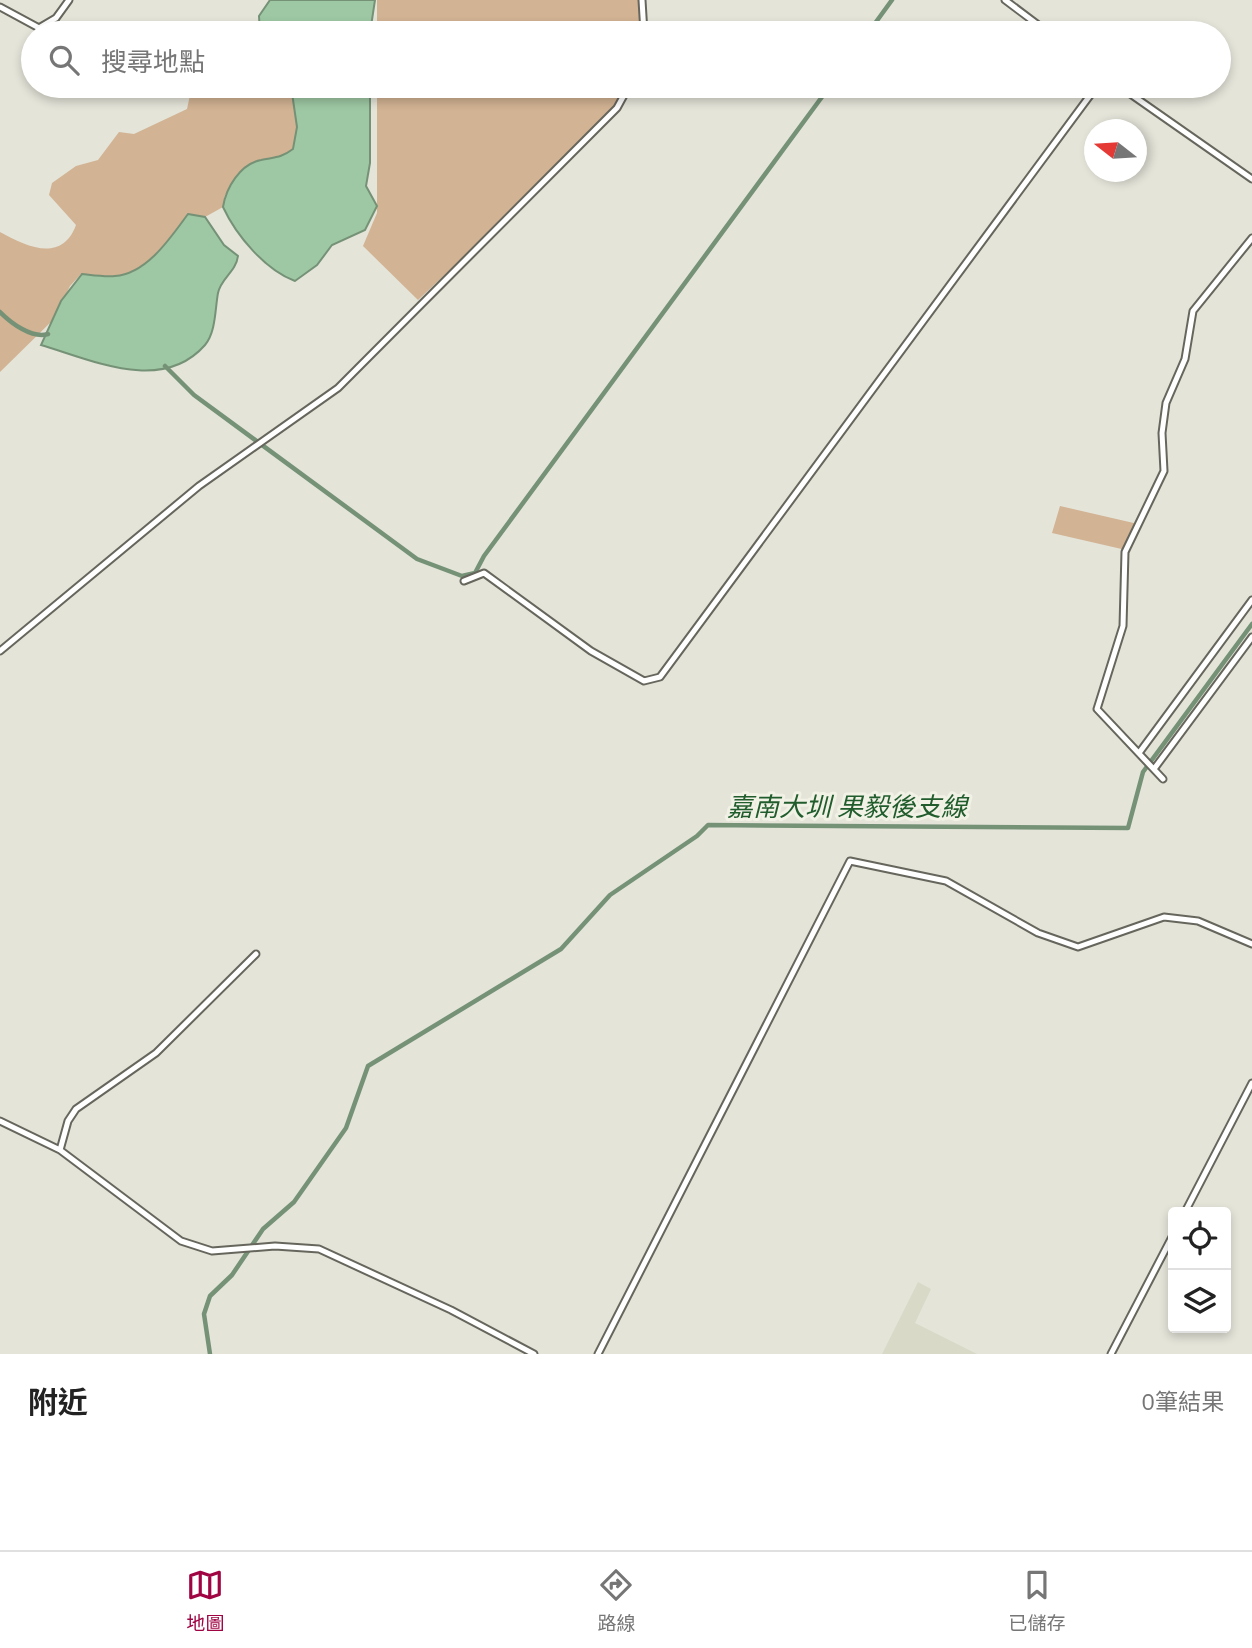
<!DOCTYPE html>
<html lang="zh-TW">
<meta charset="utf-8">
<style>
body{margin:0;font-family:"IBM Plex Sans","Noto Sans TC",sans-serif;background:#f2f2f2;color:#222}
.controls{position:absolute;right:21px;bottom:21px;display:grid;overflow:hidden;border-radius:7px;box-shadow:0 4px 10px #0003}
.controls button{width:63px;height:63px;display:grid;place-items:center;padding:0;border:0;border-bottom:2px solid #e0e0e0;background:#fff;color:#222;font:35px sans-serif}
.compass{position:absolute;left:1084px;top:119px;width:63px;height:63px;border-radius:50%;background:#fff;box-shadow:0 4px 10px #0003;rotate:287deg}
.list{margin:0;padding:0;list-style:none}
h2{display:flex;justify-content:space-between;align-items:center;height:91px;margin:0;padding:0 28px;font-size:30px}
h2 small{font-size:23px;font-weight:400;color:#767676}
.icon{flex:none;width:38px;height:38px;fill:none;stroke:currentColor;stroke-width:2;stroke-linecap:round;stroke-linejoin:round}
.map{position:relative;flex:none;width:1252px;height:1354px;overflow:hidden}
.search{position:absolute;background:#fff;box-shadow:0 4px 10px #0003;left:21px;right:21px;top:21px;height:77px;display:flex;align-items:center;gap:18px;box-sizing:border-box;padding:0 24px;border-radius:38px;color:#767676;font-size:26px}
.sheet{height:196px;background:#fff}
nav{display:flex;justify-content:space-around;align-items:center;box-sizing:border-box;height:98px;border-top:2px solid #e0e0e0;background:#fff;font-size:19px;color:#767676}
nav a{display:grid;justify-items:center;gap:4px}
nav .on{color:#a00443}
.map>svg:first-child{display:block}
.built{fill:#d8d9c6}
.green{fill:#d2b393}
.water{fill:#9ec8a3;stroke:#759277;stroke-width:2}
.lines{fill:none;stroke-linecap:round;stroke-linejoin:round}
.stream{stroke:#759277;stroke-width:4.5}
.service-casing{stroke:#66665d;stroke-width:9}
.service{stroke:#fff;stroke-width:5}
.labels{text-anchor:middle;stroke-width:6;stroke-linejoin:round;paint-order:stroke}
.water-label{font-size:26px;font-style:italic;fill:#205c2c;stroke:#f1f1e6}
</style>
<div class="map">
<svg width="1252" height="1354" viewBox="0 0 1252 1354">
<rect width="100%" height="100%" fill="#e4e4d9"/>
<path class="built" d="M918,1282L931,1289L915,1323L977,1354H882Z"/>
<path class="green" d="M377,0H641L639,33H377Z
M192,86H291L297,127L293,149L279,159L259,160L225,195L223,207L205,217L188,214C171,237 147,274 114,276C104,277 92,275 81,274L70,286L54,319L0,372V232C27,247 62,263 76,225L49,195L52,183L76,166L98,160L119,132L134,134L187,109Z
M377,86H627L598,130L418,300L363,246L377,213Z
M1060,506L1138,524L1126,550L1052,533Z"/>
<path class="water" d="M270,0H375L370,33H260L259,16Z
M291,86H370V163L366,186L377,206L365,230L332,245L317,265L295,281C265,270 236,235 223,207C226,188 240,164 261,160C275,157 281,158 293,149L297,127Z
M188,214L205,217L224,245L238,256C236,272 221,278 218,293C215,309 216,332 205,345C162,394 92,360 41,345L61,301L82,274C92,275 104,277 115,276C147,274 171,237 188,214Z"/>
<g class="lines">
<path class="stream" d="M868,33L892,0
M0,312C11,323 32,339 48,334
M165,366L194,395L417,559L462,576L475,573L484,556L830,86
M210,1354L204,1314L210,1296L232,1275L263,1229L294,1202L346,1128L368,1066L561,949L610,895L697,836L708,825L1128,828L1143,772L1252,624"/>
<defs>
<path id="service" d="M642,0L644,33
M1005,0L1049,33
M0,7L39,28L56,18L69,0
M1119,86L1252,179
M464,581L484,573L591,651L644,681L660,677L1097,86
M0,651L199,486L338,388L617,108L629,86
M1139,753L1252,600
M1154,769L1252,637
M1163,779L1097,709L1123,626L1125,552L1164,471L1162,433L1166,403L1185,359L1193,311L1252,238
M0,1121L60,1150L181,1241L212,1251L275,1246L319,1249L451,1310L534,1354
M60,1150L68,1121L76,1109L156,1053L256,954
M1185,1212L1252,1083
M598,1354L850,861L946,881L1038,933L1078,947L1164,917L1198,921L1252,944
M1111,1354L1173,1235"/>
</defs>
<use href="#service" class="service-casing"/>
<use href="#service" class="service"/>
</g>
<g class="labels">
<g class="water-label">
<text x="847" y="816">嘉南大圳 果毅後支線</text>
</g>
</g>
</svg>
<div class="controls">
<button><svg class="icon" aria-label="locate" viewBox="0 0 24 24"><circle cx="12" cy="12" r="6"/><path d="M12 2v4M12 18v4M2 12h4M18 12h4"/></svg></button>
<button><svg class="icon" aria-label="layers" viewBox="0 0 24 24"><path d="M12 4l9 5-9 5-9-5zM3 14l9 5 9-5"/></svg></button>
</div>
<svg class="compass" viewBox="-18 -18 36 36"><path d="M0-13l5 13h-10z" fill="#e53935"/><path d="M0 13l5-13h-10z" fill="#767676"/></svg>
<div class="search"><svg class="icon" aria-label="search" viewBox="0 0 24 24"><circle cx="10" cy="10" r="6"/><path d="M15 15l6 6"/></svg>搜尋地點</div>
</div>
<section class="sheet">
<h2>附近<small>0筆結果</small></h2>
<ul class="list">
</ul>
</section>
<nav>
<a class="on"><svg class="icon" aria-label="map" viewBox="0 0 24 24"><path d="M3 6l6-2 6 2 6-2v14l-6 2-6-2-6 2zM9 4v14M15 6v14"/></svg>地圖</a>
<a><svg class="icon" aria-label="directions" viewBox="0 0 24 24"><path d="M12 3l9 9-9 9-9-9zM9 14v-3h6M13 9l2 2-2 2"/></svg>路線</a>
<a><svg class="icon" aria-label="saved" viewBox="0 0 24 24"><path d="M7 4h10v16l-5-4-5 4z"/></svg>已儲存</a>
</nav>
